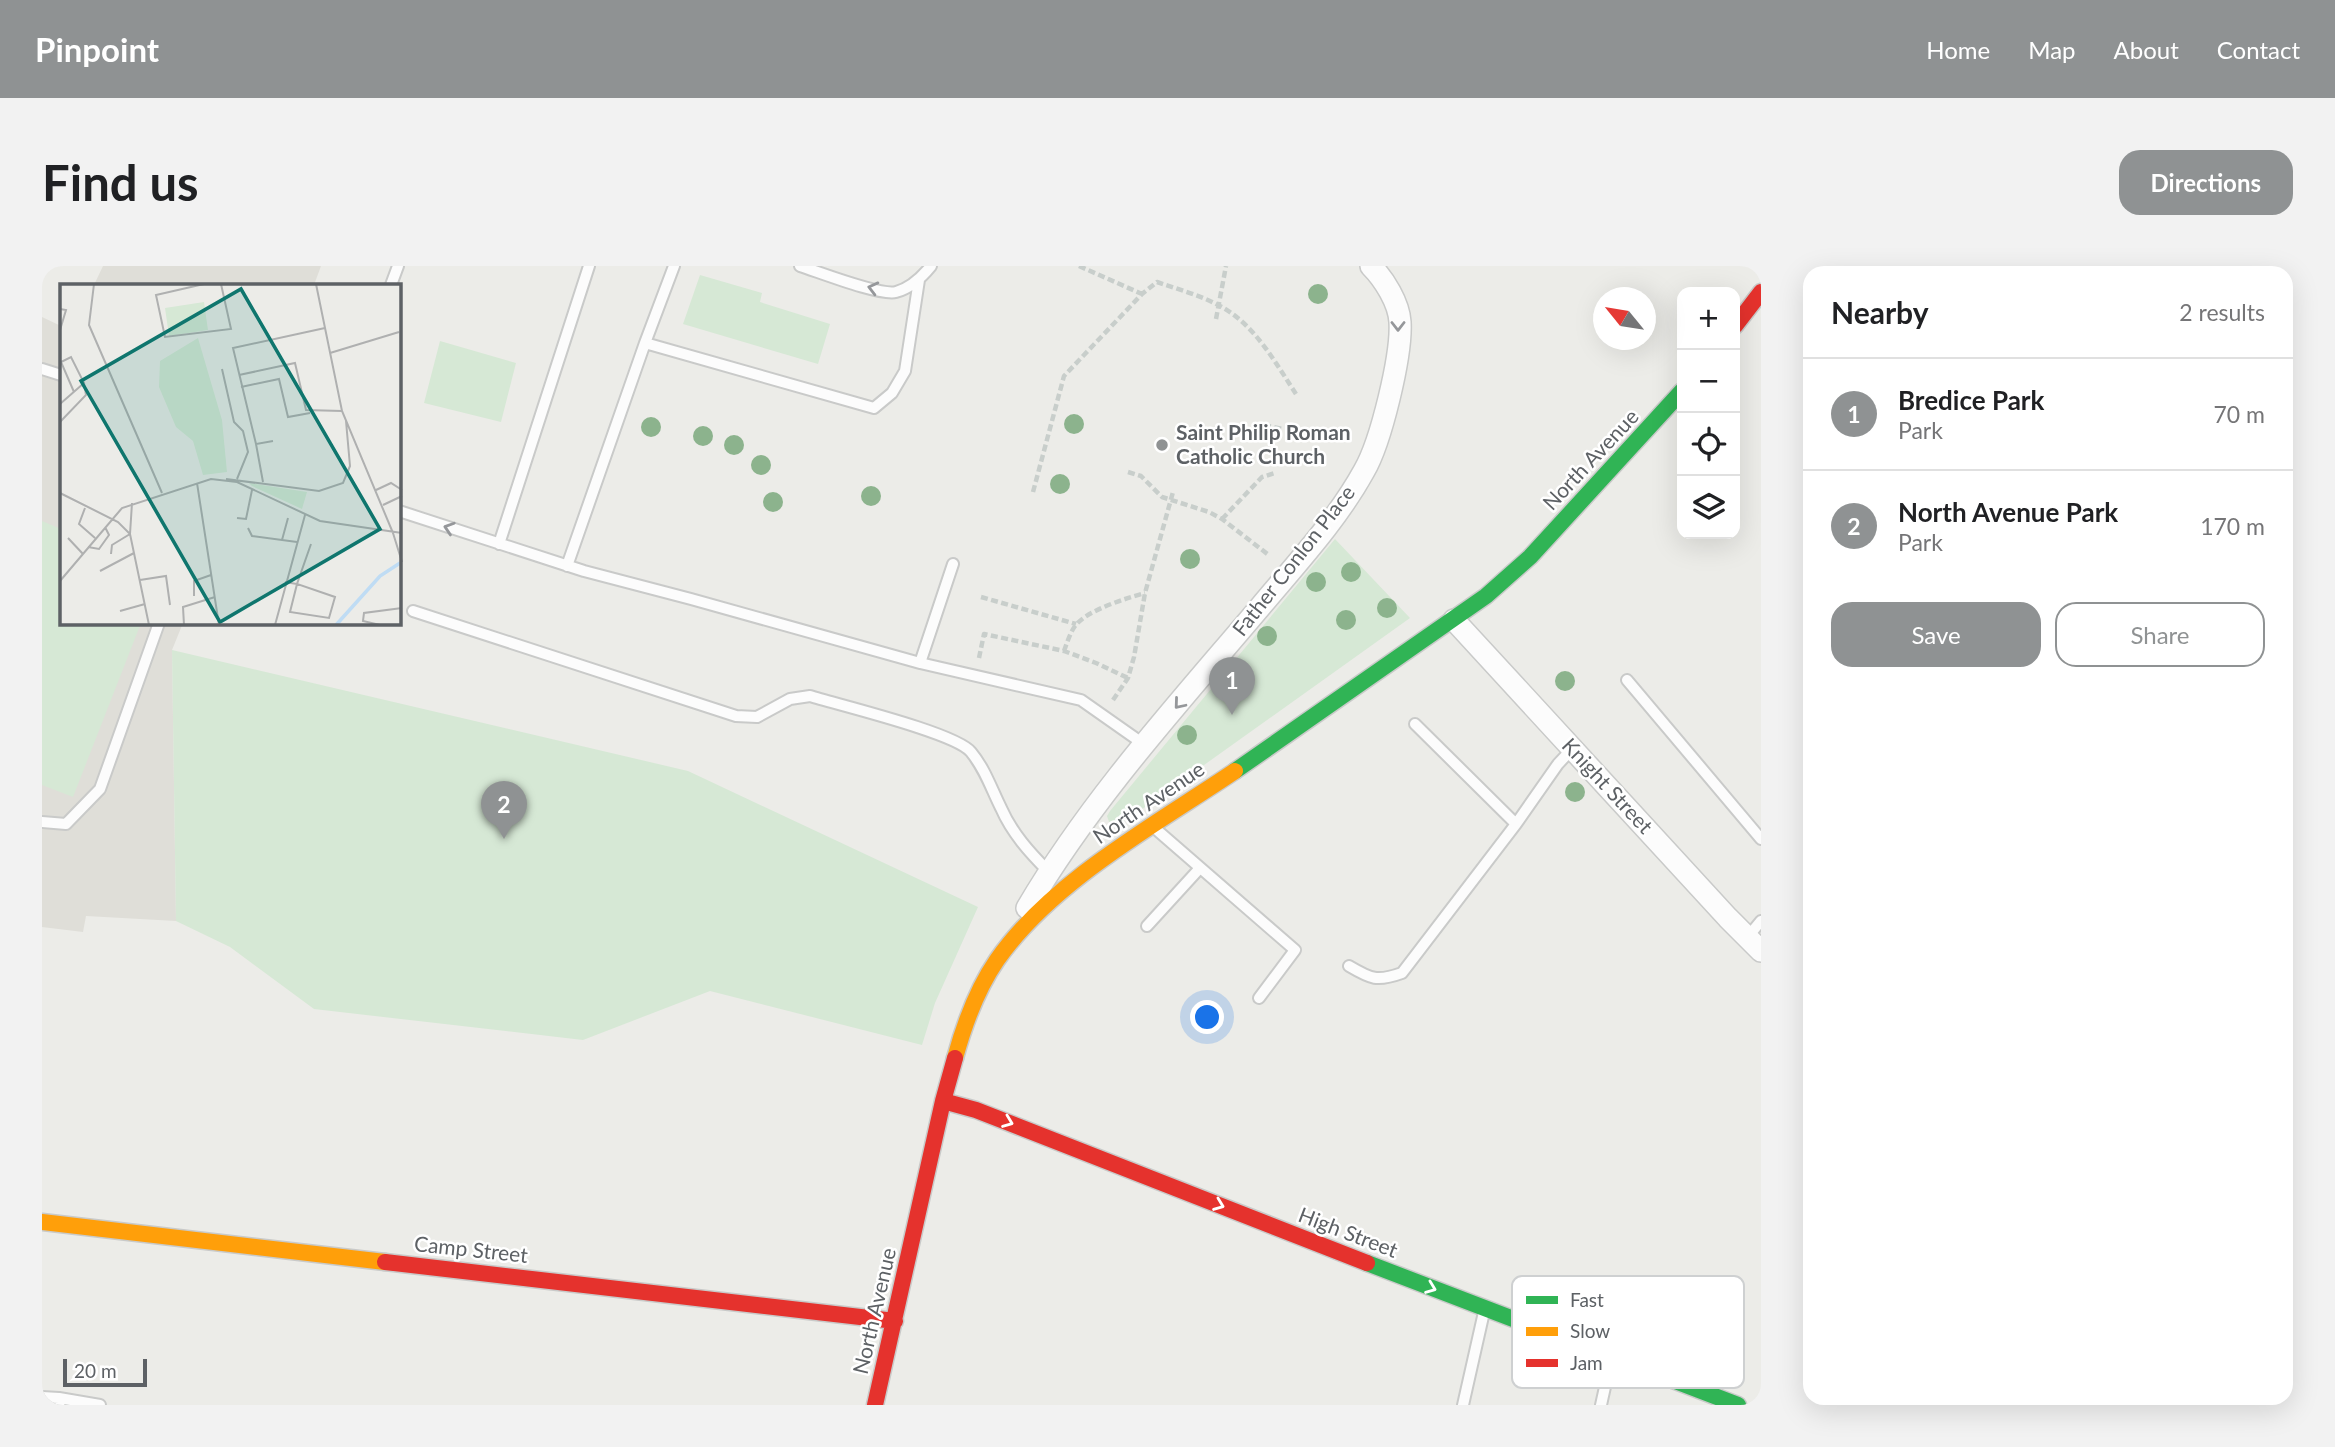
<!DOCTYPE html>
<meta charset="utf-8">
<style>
body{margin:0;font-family:Lato,sans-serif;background:#f2f2f2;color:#202124}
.controls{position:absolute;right:21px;top:21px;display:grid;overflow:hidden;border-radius:14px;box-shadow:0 7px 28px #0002}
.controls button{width:63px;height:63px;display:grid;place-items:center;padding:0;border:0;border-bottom:2px solid #e0e0e0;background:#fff;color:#202124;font:35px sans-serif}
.compass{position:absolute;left:1551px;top:21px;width:63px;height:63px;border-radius:50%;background:#fff;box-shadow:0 7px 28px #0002;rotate:300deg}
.scale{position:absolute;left:21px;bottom:18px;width:84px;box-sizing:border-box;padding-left:7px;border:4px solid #5d6165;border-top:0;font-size:19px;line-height:24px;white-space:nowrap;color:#5d6165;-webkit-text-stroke:5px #fff;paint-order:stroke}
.you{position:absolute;left:1166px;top:752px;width:24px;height:24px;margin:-18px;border:5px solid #fff;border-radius:50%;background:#1a73e8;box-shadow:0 0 0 10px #1a73e833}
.badge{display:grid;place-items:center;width:46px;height:46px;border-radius:50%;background:#8f9293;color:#fff;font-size:23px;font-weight:700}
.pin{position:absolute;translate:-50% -58px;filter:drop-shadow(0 2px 4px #0008)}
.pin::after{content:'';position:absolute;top:37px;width:24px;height:21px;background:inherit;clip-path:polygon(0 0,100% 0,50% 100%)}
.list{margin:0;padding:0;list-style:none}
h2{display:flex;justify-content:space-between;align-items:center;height:91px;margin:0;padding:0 28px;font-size:30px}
h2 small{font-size:23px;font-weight:400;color:#757577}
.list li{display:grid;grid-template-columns:46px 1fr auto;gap:21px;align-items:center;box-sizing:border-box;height:112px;padding:0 28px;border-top:2px solid #e0e0e0}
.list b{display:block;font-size:26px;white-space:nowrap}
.list p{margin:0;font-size:23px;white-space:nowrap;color:#757577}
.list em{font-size:23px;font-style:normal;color:#757577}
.actions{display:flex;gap:14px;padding:21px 28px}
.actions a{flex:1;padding:16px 0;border:2px solid #8f9293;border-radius:21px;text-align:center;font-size:24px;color:#8f9293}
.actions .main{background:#8f9293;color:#fff}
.icon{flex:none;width:38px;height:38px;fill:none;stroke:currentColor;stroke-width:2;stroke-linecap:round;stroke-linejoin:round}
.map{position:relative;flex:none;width:1719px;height:1139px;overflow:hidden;border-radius:21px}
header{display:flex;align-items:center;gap:42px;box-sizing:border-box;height:98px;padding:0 35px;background:#8f9293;color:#fff}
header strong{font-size:33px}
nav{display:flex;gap:38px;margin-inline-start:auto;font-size:24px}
.intro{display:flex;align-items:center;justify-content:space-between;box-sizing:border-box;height:168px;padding:0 42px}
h1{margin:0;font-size:49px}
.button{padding:18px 32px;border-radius:21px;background:#8f9293;color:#fff;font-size:24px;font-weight:700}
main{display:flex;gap:42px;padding:0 42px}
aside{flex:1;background:#fff;border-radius:21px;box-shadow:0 7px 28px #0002}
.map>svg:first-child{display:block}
.education{fill:#dfded8}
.green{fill:#d6e8d5}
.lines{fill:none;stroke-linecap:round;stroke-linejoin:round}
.lane-casing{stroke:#c9cac9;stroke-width:14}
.street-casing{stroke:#c9cac9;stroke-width:24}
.fast-casing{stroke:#c9cac9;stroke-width:19}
.slow-casing{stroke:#c9cac9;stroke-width:19}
.jam-casing{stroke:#c9cac9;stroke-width:19}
.path{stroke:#c8cecb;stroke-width:4.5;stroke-dasharray:7 3.5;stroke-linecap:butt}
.lane{stroke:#fcfcfc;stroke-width:10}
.street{stroke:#fcfcfc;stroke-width:21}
.fast{stroke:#30b455;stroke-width:16}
.slow{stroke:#ff9f0a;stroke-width:16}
.jam{stroke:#e5322d;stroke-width:16}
.tree{fill:#8cb38d}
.oneway{stroke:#95979a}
.oneway2{stroke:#fff}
.poi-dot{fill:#8f9293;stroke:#fff;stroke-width:2.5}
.labels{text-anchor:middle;stroke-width:5;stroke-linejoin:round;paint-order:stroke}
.poi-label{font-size:21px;font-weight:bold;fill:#5d6165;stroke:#fff;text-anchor:start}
.street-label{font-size:21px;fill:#5d6165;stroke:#fff}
.inset-river{fill:none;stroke:#bfdcf4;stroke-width:3.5}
.inset-road{fill:none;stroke:#afb0b0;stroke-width:2}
.view{fill:#0f766e;fill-opacity:0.15;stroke:#0f766e;stroke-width:3.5}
.inset-edge{fill:none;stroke:#5d6165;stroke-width:3.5}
.key{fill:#fff;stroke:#ced0d1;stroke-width:2}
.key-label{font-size:19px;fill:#5d6165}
</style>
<header>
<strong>Pinpoint</strong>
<nav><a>Home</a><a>Map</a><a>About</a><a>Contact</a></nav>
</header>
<div class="intro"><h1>Find us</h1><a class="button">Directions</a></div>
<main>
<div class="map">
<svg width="1719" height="1139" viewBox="0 0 1719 1139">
<rect width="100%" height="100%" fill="#ecece8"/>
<path class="education" d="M61,0H279L272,19H52Z
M0,51L19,60V357H141L130,384L134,655L44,650L41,666L0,661Z"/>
<path class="green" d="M658,9L720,27L718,36L788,58L776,98L641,58Z
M398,75L474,97L459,156L382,137Z
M0,255L19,263V357H99L31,531L0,519Z
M1293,273L1368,352L1092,549L1076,558L1067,556L1065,550L1068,545Z
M130,384L646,505L936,641L893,737L880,779L668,725L541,774L272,743L188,681L134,655Z"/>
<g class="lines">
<defs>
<path id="lane" d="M758,0C777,6 838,30 854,26C869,22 880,11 889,0
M349,19L356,0
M603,77L632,0
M0,103L19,109
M357,245L542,305L649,333L878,397
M457,278L547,0
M911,298L878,397L1039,434L1103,479
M525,300L603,77L832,142L850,127L863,105L877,14
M371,345L694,450L715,451L748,433L768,430C797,439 914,467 929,486C943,503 949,522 959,542C970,567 987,586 1007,606
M1585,414L1719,573
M1373,458L1474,558
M0,556L24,558L58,523L117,357
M1116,565L1253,684L1217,732
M1105,660L1158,602
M1705,672L1719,655
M1307,700C1329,713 1335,716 1360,707L1474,558L1516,498L1531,482
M0,1131L17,1132L18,1136
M17,1132L58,1139
M1421,1139L1442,1046
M1559,1139L1569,1094"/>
<path id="street" d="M1412,354L1686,652L1719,685
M985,642C1050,532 1137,437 1219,340C1255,297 1295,254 1322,205C1339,176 1360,89 1358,56C1357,37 1342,13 1329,0"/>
<path id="fast" d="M1193,505L1444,330L1488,291L1640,125
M1325,997L1696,1139"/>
<path id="slow" d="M913,792C922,759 935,723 955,694C1010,615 1113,559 1193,505
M0,956L343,996"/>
<path id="jam" d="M1693,60L1719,26
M901,835L934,844L1325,997
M343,996L853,1055
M833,1139L901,835L913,792"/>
</defs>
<use href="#lane" class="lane-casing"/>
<use href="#street" class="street-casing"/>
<use href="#fast" class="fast-casing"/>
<use href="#slow" class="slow-casing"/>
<use href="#jam" class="jam-casing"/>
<path class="path" d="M1037,0L1100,28
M1174,53L1184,0
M1222,159L1241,163
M1086,206L1099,210L1120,231L1167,246L1180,253L1228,290
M991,226L1022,110L1100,28L1115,16C1135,23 1158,29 1176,39C1212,57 1233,96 1254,128
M1180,253L1220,211L1233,207
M939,331L1034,358
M1022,385C1025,377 1028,367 1033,360C1045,344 1085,332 1103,327
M937,392L942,368L1022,385L1054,397L1086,412
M1071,434L1086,412L1092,391L1103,327L1131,226"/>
<use href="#lane" class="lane"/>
<use href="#street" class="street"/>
<use href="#fast" class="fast"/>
<use href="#slow" class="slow"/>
<use href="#jam" class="jam"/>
</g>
<g class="tree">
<circle cx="1276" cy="28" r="10"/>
<circle cx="1032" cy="158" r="10"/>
<circle cx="609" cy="161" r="10"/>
<circle cx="661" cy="170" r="10"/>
<circle cx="692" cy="179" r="10"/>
<circle cx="719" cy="199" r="10"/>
<circle cx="1018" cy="218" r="10"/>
<circle cx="829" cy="230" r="10"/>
<circle cx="731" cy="236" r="10"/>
<circle cx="1148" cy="293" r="10"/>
<circle cx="1309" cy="306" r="10"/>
<circle cx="1274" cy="316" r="10"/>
<circle cx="1345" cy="342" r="10"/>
<circle cx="1304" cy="354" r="10"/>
<circle cx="1225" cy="370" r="10"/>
<circle cx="1189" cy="411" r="10"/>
<circle cx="1523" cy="415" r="10"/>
<circle cx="1145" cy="469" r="10"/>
<circle cx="1533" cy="526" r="10"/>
</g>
<defs><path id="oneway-chevron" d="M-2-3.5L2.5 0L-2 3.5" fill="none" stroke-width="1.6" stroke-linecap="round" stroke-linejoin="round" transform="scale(1.75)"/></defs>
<g class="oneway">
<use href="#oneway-chevron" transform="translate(831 22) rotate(-166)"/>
<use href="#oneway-chevron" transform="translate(1356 60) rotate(90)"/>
<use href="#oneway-chevron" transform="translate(407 262) rotate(-162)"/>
<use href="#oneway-chevron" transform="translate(1137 438) rotate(130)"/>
</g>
<g class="oneway2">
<use href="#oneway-chevron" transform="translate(966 856) rotate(21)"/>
<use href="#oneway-chevron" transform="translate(1177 939) rotate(21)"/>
<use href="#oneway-chevron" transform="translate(1389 1022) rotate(21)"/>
</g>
<circle class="poi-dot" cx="1120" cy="179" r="7"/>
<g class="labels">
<g class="poi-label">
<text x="1134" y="174">Saint Philip Roman<tspan x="1134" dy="24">Catholic Church</tspan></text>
</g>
<g class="street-label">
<text transform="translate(1549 194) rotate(-47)" y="7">North Avenue</text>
<text transform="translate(1252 295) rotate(-52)" y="7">Father Conlon Place</text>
<text transform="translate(1565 520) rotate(47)" y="7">Knight Street</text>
<text transform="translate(1107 537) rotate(-34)" y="7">North Avenue</text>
<text transform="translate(1306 967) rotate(21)" y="7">High Street</text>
<text transform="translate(429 984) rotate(6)" y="7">Camp Street</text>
<text transform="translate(833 1045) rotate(-77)" y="7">North Avenue</text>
</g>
</g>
<g transform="translate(18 18)">
<rect width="341" height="341" fill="#ecece8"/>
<path d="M144,18L148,46L109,52L105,24ZM138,54L162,136L167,188L143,191L133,157L116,143L99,103L100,77ZM189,199L247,208L242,225L192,202Z" fill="#d6e8d5"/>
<path class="inset-river" d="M276,341L320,292L340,279"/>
<path class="inset-road" d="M34,0L29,41L102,209M144,0L96,11L105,53L171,45L161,0M256,0L282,127L333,249M0,25L6,26L0,46M270,69L339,48M162,85L174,138L183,147L188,168L177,195M179,91L235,79L246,126L282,127M181,103L219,95L228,133L250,129M0,120L24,99L11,73L1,78L14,108M0,138L26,111L24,99M196,160L173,64L265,44M166,195L259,207L283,199L290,182L286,137M203,198L196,160L213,157M137,199L159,341M316,206L331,199L342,206M0,209L58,238L70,250L89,341M323,221L342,212M25,224L19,240L35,254M177,234L186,235L192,206M188,244L192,252L237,258M333,249L342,278M8,254L23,270M222,256L228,234M28,263L39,265L49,251L45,243M51,270L52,261L70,250L72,219M40,287L74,269M80,296L106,292L110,321M0,297L62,224L151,195L177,198L260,237L342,249M225,298L237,300L230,328L269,334L275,313L237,300L251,260M134,312V297L151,291M60,327L85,320M124,341L123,323L155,313M215,341L245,231M320,341L303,337L304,329L342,324"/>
<path class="view" d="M181,5L320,245L160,338L21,97Z"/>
<rect width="341" height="341" class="inset-edge"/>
</g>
<rect x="1470" y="1010" width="232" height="112" rx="10" class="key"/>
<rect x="1484" y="1030" width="32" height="8" fill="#30b455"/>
<rect x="1484" y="1061" width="32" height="9" fill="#ff9f0a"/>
<rect x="1484" y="1093" width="32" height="8" fill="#e5322d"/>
<g class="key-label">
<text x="1528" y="1041">Fast</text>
<text x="1528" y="1072">Slow</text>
<text x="1528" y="1104">Jam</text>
</g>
</svg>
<div class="controls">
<button>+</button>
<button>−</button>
<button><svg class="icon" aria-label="locate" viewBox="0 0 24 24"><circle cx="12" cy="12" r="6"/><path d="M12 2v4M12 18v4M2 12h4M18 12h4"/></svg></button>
<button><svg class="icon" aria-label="layers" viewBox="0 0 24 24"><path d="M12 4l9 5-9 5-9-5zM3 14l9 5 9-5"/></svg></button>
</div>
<svg class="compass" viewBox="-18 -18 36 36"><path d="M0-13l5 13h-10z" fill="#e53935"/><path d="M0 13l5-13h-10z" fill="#757577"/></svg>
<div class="scale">20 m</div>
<div class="you"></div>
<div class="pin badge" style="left:1190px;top:449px">1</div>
<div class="pin badge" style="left:462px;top:573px">2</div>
</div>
<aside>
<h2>Nearby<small>2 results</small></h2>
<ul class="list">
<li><span class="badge">1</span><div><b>Bredice Park</b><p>Park</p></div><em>70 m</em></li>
<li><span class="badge">2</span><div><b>North Avenue Park</b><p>Park</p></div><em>170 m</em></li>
</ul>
<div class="actions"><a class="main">Save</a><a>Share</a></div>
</aside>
</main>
